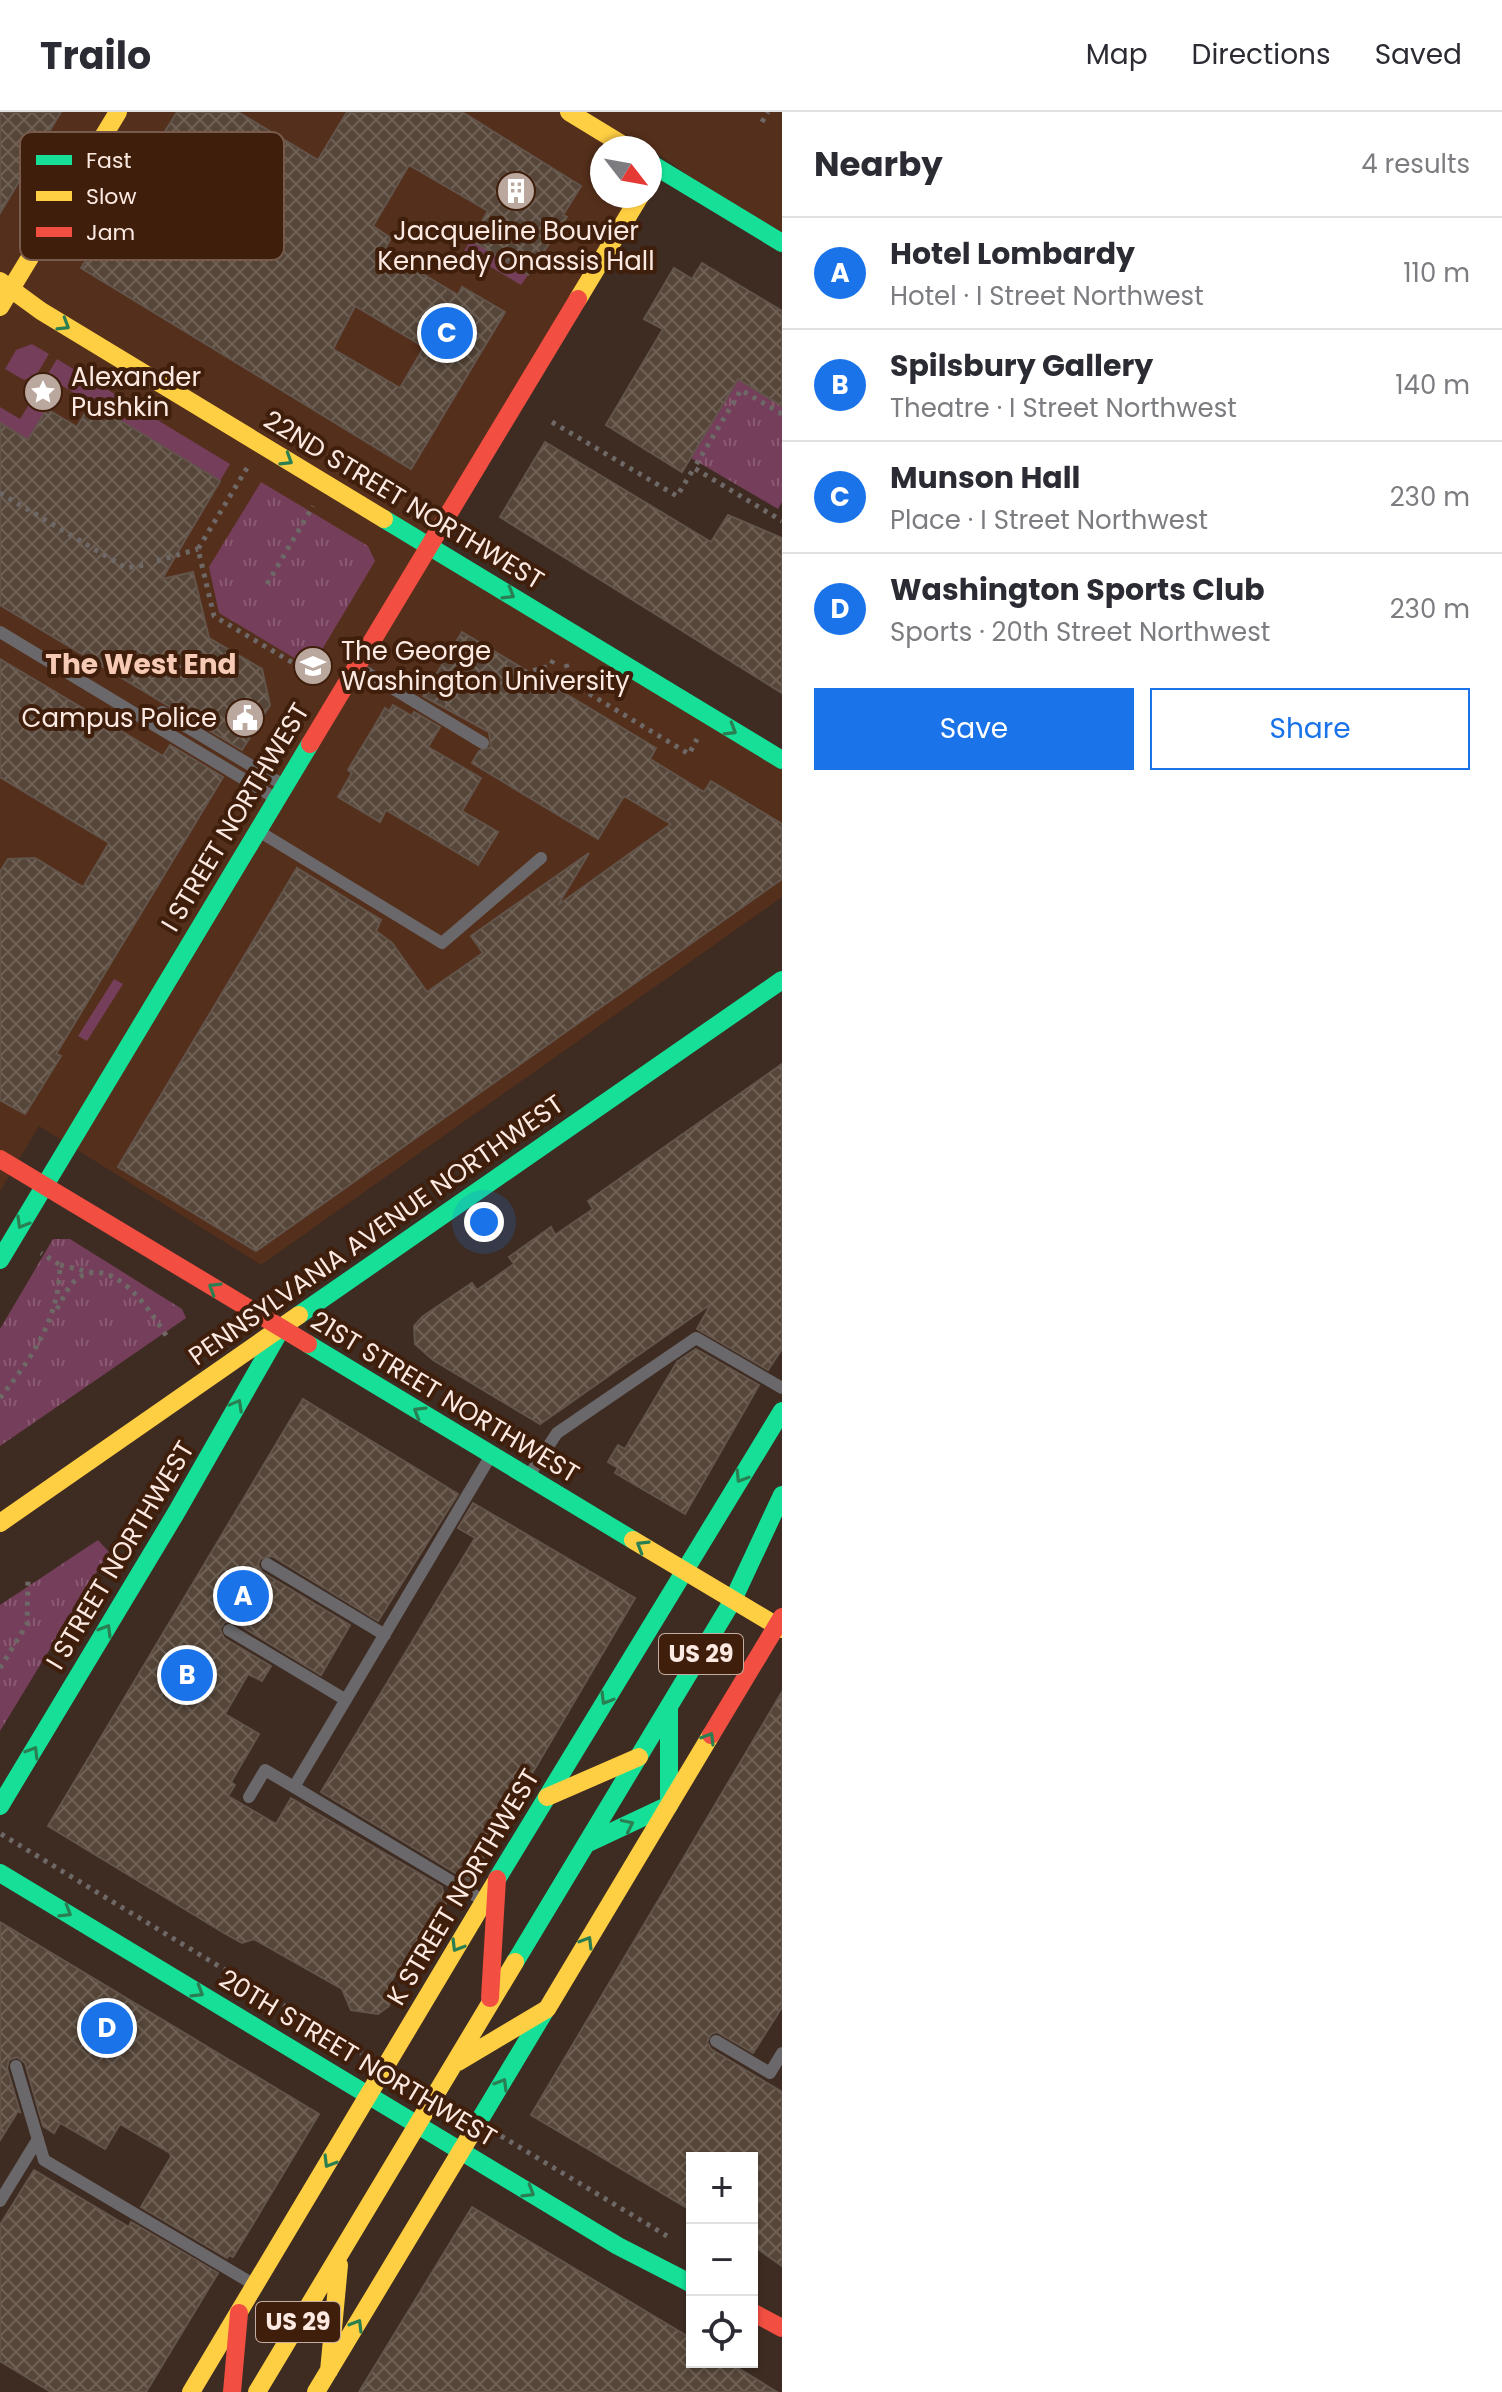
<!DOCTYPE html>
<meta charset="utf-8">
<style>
body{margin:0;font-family:Poppins,sans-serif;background:#f7f7f7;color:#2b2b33}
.controls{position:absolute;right:24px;bottom:24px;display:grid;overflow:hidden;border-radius:0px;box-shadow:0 2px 6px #0004}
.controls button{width:72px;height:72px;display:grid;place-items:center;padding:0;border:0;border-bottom:2px solid #e1e1e2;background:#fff;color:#2b2b33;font:40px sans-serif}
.compass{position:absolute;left:590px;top:24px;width:72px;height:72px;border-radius:50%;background:#fff;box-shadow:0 2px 6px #0004;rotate:121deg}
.you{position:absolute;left:484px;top:1110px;width:28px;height:28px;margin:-20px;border:6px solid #fff;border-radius:50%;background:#1a73e8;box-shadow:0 0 0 12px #1a73e833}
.badge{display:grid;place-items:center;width:52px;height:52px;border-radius:50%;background:#1a73e8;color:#fff;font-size:26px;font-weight:700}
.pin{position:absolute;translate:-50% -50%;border:4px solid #fff;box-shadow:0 2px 8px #0006}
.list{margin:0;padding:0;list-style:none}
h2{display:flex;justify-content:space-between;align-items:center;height:104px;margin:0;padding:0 32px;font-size:34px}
h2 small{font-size:26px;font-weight:400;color:#7c7c81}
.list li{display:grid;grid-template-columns:52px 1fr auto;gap:24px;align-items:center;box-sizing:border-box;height:112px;padding:0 32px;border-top:2px solid #e1e1e2}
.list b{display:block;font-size:30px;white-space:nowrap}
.list p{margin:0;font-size:26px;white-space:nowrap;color:#7c7c81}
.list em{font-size:26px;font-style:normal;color:#7c7c81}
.actions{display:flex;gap:16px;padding:24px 32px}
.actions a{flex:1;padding:18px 0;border:2px solid #1a73e8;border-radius:0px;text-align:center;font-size:28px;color:#1a73e8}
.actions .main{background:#1a73e8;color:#fff}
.icon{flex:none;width:44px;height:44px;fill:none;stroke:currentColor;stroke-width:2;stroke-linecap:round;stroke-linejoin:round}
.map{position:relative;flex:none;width:782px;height:2280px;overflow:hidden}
header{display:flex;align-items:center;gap:48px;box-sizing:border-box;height:112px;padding:0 40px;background:#fff;border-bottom:2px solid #e1e1e2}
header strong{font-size:38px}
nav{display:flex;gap:44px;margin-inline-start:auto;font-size:28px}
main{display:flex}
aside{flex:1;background:#fff}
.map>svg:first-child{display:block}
.built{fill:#542f1b}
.green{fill:#753e5a}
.park{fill:url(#park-tufts)}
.building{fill:url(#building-cross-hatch);stroke:#63554b;stroke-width:2;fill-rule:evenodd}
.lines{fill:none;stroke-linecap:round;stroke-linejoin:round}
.path{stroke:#6e6867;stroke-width:5;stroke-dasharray:4 6;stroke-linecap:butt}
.lane{stroke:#6a686a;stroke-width:12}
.fast{stroke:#16e098;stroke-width:18}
.slow{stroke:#ffcf43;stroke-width:18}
.jam{stroke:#f24e42;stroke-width:18}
.oneway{stroke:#2a7f52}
.labels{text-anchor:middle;stroke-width:8;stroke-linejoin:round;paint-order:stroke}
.shield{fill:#3f1e0c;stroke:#c3aca1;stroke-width:2}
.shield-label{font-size:24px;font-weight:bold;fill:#fce9e1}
.poi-label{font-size:26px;fill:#fce9e1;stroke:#3f1e0c;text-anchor:start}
.street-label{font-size:26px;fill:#fce9e1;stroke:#3f1e0c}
.neighbourhood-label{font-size:28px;font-weight:bold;fill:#f7cab5;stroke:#3f1e0c}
.key{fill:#3f1e0c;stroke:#785b4c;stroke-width:2}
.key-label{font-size:22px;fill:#fce9e1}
</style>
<header>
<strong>Trailo</strong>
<nav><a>Map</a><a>Directions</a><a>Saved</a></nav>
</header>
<main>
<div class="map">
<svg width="782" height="2280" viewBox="0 0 782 2280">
<defs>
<pattern id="park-tufts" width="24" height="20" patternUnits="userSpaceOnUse" patternTransform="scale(2)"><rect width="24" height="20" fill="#753e5a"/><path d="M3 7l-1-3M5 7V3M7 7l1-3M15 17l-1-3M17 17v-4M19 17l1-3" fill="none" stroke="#8a5a71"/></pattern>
<pattern id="building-cross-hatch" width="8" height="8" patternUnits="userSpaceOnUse" patternTransform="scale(2)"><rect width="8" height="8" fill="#564639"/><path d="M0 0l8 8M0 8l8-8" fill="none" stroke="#6f6155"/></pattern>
</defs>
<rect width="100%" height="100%" fill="#3e2c22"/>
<path class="built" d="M0,0H782V131L650,36H602V84H640L428,433L782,648V785L261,1153L39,1014L0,1079Z"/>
<path class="green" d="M32,232L49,242L37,262L24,268L5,257L16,238Z
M57,247L230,352L220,369L61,273L28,328L0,311V295L20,307Z
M114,867L123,872L87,929L78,924Z"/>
<path class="park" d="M471,128L528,163L521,173L464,139Z
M738,267L782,294V390L778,397L691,346Z
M261,370L368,434L375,449L311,556L219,501L209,455Z
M53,1127H70L182,1197L186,1206L0,1334V1217Z
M98,1428L109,1440L0,1619V1493Z"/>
<path class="building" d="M0,0H61L0,101Z
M177,0H238L318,48L347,0H462L581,74L563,103L567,105L528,163L471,128L488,99L409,53L373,114L391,126L384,139L458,183L462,175L505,200L411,357L81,156ZM355,194L424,235L400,276L333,237Z
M702,151L782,199V294L738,267L682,360L606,313L663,217L644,207L674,156L692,167Z
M91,291L220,369L162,467L193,460L209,526L262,557L270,593L242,638L0,493V311L28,328L47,297L77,315Z
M545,330L711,430L728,403L782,426V581L500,405Z
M462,520L656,636L650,647L704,680L711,669L782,712V767L256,1139L118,1055L297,756L381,808L376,819L392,831L427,880L483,841L471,824L589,741L558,793L671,712L624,684L598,727L472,651L479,639L491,635L489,620L423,584Z
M0,547L163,644L170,633L223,665L56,942L61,944L25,1002L0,988V760L8,747L35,746L83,775L109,731L0,665Z
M393,593L412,604L414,600L440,615L428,635L481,666L462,699L498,720L478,753L386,698L380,710L338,685L352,661L348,658L374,615L385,596L389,599Z
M782,952V1237L768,1258L697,1217L711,1192L540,1312L433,1248L415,1232L414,1214L422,1205L472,1171L477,1178L514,1152L509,1145L551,1115L555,1123L593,1097L588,1089Z
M696,1237L759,1273L685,1402L615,1361L618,1356L608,1350L618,1333L625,1337L677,1250Z
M303,1287L458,1382L378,1509L272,1444L260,1447L258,1453L262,1460L350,1513L321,1563L234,1510H225L220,1517L224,1526L271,1554L262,1569L248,1562L225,1602L259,1622L231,1670L235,1673L228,1684L276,1712L291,1686L442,1775L446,1792L436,1809L424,1817L390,1871L393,1880L389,1894L378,1902L351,1898L342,1877L254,1827L242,1831L224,1821L48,1714Z
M473,1391L635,1486L469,1769L321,1680L475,1426L458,1416Z
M782,1580V1895L753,1941L717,1920L711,1922L707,1930L711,1937L782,1980V2154L752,2133V2046H692V2099L531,2003Z
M0,1810L319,2002L233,2145L229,2143L227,2146L141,2095L171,2045L170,2041L120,2012L105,2037L60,2011L54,2021L43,2014L25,1951L17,1945L9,1948L7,1956L20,2000L18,1999L0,2028Z
M34,2058L129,2115L131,2110L218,2161L146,2280H51L0,2249V2113Z
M472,2095L692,2227V2250H728L777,2280H359Z"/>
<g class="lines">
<path class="path" d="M762,10L768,0
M782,302L741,278L694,356L782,409
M552,310L677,384L694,356
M247,356L198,437L214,504L320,567
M0,381L126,456L145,453
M157,449L198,437
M267,472L313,394
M566,552L573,572L689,642L697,627
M458,566L473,575L550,554L555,545
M60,1153L94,1161
M57,1197C63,1187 68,1173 78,1166C116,1142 153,1203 169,1228
M0,1286C33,1244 59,1207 60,1153L41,1141
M0,1556L27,1512L28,1466
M1,1722L362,1941
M501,2024L667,2124"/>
<path class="lane" d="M0,520L275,686
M359,556L483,631
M162,600L285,674
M260,720L442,831L541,746
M528,1365L557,1321L696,1226L782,1276
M267,1452L385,1523
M229,1518L346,1588
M249,1685L265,1658L294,1675
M484,1789L294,1675L490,1345
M716,1929L770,1961L782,1941
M16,1954L44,2048L253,2172
M0,2089L38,2027"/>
<path class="fast" d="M650,51L782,131
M384,407L782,648
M0,1148L310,632
M299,1203L782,868
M308,1232L633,1428
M0,1694L176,1401L281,1217
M586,1732L669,1693V1596
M0,1761L618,2134L692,2172
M497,1767L782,1299
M515,1850L733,1488L782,1383
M473,2019L545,1899"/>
<path class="slow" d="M569,0L628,36
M0,169L41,199L384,407
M578,187L640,84
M0,195L118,0
M0,1411L299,1203
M633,1428L782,1517
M547,1685L639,1645
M547,1897L711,1623
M458,1950L547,1897
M329,2259L339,2153
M191,2280L495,1771
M257,2280L515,1850
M316,2280L473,2019"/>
<path class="jam" d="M310,632L578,187
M0,1047L308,1232
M711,1623L782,1505
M490,1886L497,1767
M752,2200L782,2216
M232,2280L239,2201"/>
</g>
<defs><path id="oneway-chevron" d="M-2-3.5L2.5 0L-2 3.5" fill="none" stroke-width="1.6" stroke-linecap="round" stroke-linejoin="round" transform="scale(2)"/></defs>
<g class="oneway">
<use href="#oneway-chevron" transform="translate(64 213) rotate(31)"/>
<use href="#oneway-chevron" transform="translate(287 348) rotate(32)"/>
<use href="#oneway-chevron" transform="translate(509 482) rotate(31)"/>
<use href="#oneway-chevron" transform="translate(731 618) rotate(31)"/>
<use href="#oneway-chevron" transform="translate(22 1111) rotate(120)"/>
<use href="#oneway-chevron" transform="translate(214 1176) rotate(-149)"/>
<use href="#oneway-chevron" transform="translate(237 1293) rotate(-61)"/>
<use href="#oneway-chevron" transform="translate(419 1300) rotate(-149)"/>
<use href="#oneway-chevron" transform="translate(741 1365) rotate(122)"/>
<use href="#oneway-chevron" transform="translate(642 1434) rotate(-149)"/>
<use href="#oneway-chevron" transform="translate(106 1518) rotate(-59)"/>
<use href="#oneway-chevron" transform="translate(606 1587) rotate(121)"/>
<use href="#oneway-chevron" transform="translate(709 1626) rotate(-59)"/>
<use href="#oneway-chevron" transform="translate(33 1640) rotate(-59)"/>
<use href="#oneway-chevron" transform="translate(628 1713) rotate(-26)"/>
<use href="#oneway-chevron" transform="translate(66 1800) rotate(31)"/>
<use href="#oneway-chevron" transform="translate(587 1830) rotate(-59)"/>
<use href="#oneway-chevron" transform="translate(457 1834) rotate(121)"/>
<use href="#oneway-chevron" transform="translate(198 1880) rotate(31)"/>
<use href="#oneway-chevron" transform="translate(502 1972) rotate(-59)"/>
<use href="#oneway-chevron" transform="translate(329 2050) rotate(121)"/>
<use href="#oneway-chevron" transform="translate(529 2080) rotate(31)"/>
<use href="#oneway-chevron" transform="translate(357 2213) rotate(-59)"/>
</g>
<defs>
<symbol id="building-disc" viewBox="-11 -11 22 22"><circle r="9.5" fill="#baa79e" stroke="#3f1e0c"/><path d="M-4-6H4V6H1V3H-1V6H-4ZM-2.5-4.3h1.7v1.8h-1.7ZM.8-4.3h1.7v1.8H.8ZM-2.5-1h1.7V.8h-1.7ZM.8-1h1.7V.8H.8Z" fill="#fff"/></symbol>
<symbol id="sight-disc" viewBox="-11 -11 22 22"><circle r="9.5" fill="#baa79e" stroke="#3f1e0c"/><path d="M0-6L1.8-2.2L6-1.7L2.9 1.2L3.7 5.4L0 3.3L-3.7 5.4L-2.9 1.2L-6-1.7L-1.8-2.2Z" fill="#fff"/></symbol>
<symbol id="university-disc" viewBox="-11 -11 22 22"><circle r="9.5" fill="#baa79e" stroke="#3f1e0c"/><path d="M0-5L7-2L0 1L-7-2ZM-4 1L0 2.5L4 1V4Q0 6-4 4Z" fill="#fff"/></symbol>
<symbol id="civic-disc" viewBox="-11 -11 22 22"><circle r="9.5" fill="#baa79e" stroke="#3f1e0c"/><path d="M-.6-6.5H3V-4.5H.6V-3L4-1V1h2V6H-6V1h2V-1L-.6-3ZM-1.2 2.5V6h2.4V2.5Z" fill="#fff"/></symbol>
</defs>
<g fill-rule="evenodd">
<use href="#building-disc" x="494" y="57" width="44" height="44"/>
<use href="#sight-disc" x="21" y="258" width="44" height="44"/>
<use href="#university-disc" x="291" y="532" width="44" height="44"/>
<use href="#civic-disc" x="223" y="584" width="44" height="44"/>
</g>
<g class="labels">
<g class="shield">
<rect x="659" y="1522" width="84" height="40" rx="6"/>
<rect x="256" y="2190" width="84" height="40" rx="6"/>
</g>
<g class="shield-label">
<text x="701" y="1550">US 29</text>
<text x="298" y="2218">US 29</text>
</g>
<g class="poi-label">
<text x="516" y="128" text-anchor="middle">Jacqueline Bouvier<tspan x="516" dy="30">Kennedy Onassis Hall</tspan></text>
<text x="71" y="274">Alexander<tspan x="71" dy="30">Pushkin</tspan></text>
<text x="341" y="548">The George<tspan x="341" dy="30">Washington University</tspan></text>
<text x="217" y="615" text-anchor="end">Campus Police</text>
</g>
<g class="street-label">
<text transform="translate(404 388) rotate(31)" y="9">22ND STREET NORTHWEST</text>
<text transform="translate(235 705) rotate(-59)" y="9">I STREET NORTHWEST</text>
<text transform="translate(376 1118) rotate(-35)" y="9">PENNSYLVANIA AVENUE NORTHWEST</text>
<text transform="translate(445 1285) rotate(31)" y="9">21ST STREET NORTHWEST</text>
<text transform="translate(120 1443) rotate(-59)" y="9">I STREET NORTHWEST</text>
<text transform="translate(463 1775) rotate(-59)" y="9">K STREET NORTHWEST</text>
<text transform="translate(358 1946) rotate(31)" y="9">20TH STREET NORTHWEST</text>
</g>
<g class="neighbourhood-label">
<text x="141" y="562">The West End</text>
</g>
</g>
<rect x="20" y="20" width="264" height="128" rx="12" class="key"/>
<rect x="36" y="43" width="36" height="10" fill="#16e098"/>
<rect x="36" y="79" width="36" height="10" fill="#ffcf43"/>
<rect x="36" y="115" width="36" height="10" fill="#f24e42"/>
<g class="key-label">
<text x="86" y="56">Fast</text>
<text x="86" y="92">Slow</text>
<text x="86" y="128">Jam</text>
</g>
</svg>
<div class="controls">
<button>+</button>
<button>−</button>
<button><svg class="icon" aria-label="locate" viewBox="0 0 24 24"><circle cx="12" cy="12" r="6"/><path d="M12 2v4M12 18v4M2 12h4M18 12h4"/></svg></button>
</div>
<svg class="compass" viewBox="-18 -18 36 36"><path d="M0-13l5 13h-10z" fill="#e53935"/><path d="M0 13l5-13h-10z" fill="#7c7c81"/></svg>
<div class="you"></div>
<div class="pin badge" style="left:243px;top:1484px">A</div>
<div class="pin badge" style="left:187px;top:1563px">B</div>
<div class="pin badge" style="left:447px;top:221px">C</div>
<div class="pin badge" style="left:107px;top:1916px">D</div>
</div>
<aside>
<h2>Nearby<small>4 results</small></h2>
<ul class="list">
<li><span class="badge">A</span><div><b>Hotel Lombardy</b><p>Hotel · I Street Northwest</p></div><em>110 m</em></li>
<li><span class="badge">B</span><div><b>Spilsbury Gallery</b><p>Theatre · I Street Northwest</p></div><em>140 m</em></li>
<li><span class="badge">C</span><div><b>Munson Hall</b><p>Place · I Street Northwest</p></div><em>230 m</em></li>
<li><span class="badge">D</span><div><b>Washington Sports Club</b><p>Sports · 20th Street Northwest</p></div><em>230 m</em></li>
</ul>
<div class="actions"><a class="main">Save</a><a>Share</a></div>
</aside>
</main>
